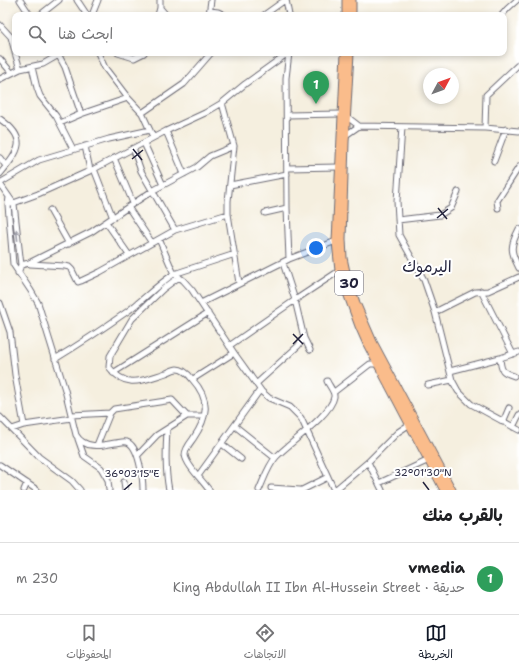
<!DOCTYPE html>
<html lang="ar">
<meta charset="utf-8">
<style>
body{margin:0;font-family:"Shantell Sans","Playpen Sans Arabic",sans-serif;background:#f6f6f6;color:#202124;direction:rtl}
.compass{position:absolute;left:423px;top:68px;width:36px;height:36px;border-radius:50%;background:#fff;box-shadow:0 2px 6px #0003;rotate:49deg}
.you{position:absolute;left:316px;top:248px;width:14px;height:14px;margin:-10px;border:3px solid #fff;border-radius:50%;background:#1a73e8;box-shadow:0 0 0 6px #1a73e833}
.badge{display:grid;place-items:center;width:26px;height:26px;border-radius:50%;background:#111827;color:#fff;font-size:13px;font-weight:700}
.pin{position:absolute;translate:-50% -33px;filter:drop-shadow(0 1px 2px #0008)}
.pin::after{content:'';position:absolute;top:21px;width:14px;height:12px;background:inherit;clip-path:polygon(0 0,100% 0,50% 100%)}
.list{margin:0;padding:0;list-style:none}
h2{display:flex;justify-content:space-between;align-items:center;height:52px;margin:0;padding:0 16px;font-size:17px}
h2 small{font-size:13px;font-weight:400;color:#757577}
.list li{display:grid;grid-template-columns:26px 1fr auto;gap:12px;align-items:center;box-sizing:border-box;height:72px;padding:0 16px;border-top:1px solid #e0e0e0}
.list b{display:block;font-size:15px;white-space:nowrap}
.list p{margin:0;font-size:13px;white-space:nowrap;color:#757577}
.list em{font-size:13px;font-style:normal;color:#757577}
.icon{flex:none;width:22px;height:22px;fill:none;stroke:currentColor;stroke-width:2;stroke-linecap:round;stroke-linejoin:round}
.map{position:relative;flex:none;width:519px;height:490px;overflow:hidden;direction:ltr}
.search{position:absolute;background:#fff;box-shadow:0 2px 6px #0003;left:12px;right:12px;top:12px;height:44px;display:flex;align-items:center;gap:10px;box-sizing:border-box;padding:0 14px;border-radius:8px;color:#757577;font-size:15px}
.sheet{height:124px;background:#fff}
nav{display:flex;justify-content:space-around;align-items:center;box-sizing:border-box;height:56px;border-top:1px solid #e0e0e0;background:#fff;font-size:11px;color:#757577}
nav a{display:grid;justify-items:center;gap:2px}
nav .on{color:#111827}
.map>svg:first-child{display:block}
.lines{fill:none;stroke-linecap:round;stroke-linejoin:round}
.minor-casing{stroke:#6c6a74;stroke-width:7}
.major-casing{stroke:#6c6a74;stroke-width:9}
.minor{stroke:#fff;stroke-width:5}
.major{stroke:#fabc8b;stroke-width:7}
.oneway{fill:#9c9ca7}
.ticks{fill:none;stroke:#22223b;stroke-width:1.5}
.labels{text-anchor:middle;stroke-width:4;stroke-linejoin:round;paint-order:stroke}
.shield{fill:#fff;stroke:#646476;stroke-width:1}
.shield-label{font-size:14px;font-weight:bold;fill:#22223b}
.neighbourhood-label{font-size:16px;fill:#22223b;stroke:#fff}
.ticks-label{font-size:10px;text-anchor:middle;fill:#22223b;stroke:#fff;stroke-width:4;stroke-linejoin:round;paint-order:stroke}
</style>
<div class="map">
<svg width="519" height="490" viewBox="0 0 519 490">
<rect width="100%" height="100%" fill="#fff"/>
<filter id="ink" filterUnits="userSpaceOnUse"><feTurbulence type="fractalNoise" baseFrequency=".025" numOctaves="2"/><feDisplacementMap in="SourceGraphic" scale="8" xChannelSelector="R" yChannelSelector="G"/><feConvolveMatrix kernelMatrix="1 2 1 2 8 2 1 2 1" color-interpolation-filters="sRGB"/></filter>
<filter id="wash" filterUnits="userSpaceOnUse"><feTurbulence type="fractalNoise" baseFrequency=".012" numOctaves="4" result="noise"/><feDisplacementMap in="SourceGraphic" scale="16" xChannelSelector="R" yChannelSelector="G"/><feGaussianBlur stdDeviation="0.9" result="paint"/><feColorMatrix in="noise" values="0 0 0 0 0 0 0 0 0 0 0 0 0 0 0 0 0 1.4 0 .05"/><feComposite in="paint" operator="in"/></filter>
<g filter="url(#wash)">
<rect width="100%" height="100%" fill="#f5efdf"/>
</g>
<g filter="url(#ink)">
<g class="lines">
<defs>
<path id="minor" d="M20,0L30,15
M77,0L87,15
M286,0L289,15
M160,8L166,15
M210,11L218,12L224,15
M40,15L59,0
M92,15L98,0
M158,15L160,8V0
M176,15H187
M209,15L211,0
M264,15L285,0
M502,15L507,9L517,0
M0,25L11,37L15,52
M15,53L20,69
M98,53L105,68L128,98L142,113L153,137
M118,53L134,58L144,53
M289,53L286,78L287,208L289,259
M58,54L65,67L81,114
M0,59L11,72
M32,67L37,88L40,96L56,116L73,149
M0,79L20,69L43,64L62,53
M222,103L234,146L228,201V214L239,283
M142,113L184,84L211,53
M287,115L341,114
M346,116L359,126
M0,119C29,139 19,151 0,174
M60,123L81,114L128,98
M402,127L397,201L399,235L424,280L435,312L452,380L458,391L471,404L519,430
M485,128L486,95L519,64
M166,131L184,174
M346,135L359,126L485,128L519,131
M144,143L163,185
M85,146L90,170
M133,148L141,171L175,230
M0,158L6,166
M114,158L133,203
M494,161L506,129
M288,168L338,167
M94,169L113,218
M0,183L39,160L109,139L150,130
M0,184L14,204L21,265L18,273
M230,185L287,174
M9,197L8,205L13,264L31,291L38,303L65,390L76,435C84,449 101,446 115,443C118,443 123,441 127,442C139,446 143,479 143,490
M8,205L38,194L94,169L166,131L205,113L222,103L245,84L288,53
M128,207L152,243
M498,208L497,201L519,167
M50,210L69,244
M265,213L287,208
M398,220L440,215L451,208L458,192
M106,222L129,255
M519,229C510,246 510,251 519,268
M159,239L174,274L235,254
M30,264L65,266L69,267L72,270L78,282L81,281L100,272L175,230L228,214
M21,265L29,263L91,232L152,191L197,167L210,156L234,146
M179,277L163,289L132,319L110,356L109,367C126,390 143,380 166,373C169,372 174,369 177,369C183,369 189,375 192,379C211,400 208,417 193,439C190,443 185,449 185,455C186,465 203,481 209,490
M481,291L513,354
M0,303L10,332L15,375L24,425
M201,303L289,259L336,241
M435,312L475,292L488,291L519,277
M304,338L310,350
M229,346L295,300L339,271
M500,358C501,371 502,372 514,376
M55,359C80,344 104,328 128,311C144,299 157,285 174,274L183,280L192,290L234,353L262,392L269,398L290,407L301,418L334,490
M450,371L500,358L519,352
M113,373L208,313
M193,379L234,353
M256,384L298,346L304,338L295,300L283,263
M428,385L452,380
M334,392L370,364H379
M71,415L110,413
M0,417L39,457L72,481L80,490
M503,422L509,408
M235,426L275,458
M513,427L519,415
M12,429L24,425L72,418
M167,429C166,449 165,470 169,490
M78,439L84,456L101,468L108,480L109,490
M222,444L241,459
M97,445L110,413L114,409L172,400L187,416
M138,455L157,435L187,416H204
M368,462L382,490
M0,465L37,490
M198,476L260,390
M124,482L125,490
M379,483L429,460
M271,488L300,490
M24,490L27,483
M259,490C264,479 268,466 276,457C289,443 331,415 334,397C335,392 329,386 327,381
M302,490L328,477
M335,490L368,462L398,432L410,424"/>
<path id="major" d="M346,15V0
M352,15V0
M345,53L336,241L339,271L359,326L367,344L444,490
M350,53L345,142L342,239L343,258L346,272L356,303L373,342L452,490"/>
</defs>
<use href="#minor" class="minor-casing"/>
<use href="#major" class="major-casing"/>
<use href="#minor" class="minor"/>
<use href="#major" class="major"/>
</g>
<defs><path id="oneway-solid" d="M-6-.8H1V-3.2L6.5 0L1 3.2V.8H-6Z"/></defs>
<use class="oneway" href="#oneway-solid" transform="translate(17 235) rotate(-97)"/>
</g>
<path class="ticks" d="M133,149L142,160M132,159L143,150M438,208L447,219M437,218L448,209M293,334L303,344M293,344L303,334M423,482L429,490M124,490L132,483"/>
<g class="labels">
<rect class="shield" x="335" y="271" width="28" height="24" rx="3"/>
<g class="shield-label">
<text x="349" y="288">30</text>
</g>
<g class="neighbourhood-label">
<text x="427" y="272">اليرموك</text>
</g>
</g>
<g class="ticks-label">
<text x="423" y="476">32°01'30"N</text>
<text x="132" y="477">36°03'15"E</text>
</g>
</svg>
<svg class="compass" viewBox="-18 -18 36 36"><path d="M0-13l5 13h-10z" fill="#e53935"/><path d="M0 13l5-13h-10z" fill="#757577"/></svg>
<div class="you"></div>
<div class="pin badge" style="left:316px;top:104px;background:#2e9e5b">1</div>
<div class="search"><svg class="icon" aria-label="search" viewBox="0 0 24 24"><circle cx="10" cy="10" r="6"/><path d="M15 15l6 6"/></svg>ابحث هنا</div>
</div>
<section class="sheet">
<h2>بالقرب منك<small></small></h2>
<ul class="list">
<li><span class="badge" style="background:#2e9e5b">1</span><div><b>vmedia</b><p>حديقة · King Abdullah II Ibn Al-Hussein Street</p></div><em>230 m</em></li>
</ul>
</section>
<nav>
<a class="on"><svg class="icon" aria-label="map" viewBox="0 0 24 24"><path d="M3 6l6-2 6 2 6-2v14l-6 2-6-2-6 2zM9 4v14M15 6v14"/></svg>الخريطة</a>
<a><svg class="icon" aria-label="directions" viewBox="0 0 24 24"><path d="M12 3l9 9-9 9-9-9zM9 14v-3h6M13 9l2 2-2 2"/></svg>الاتجاهات</a>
<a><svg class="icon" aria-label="saved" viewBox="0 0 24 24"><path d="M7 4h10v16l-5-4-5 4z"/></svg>المحفوظات</a>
</nav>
